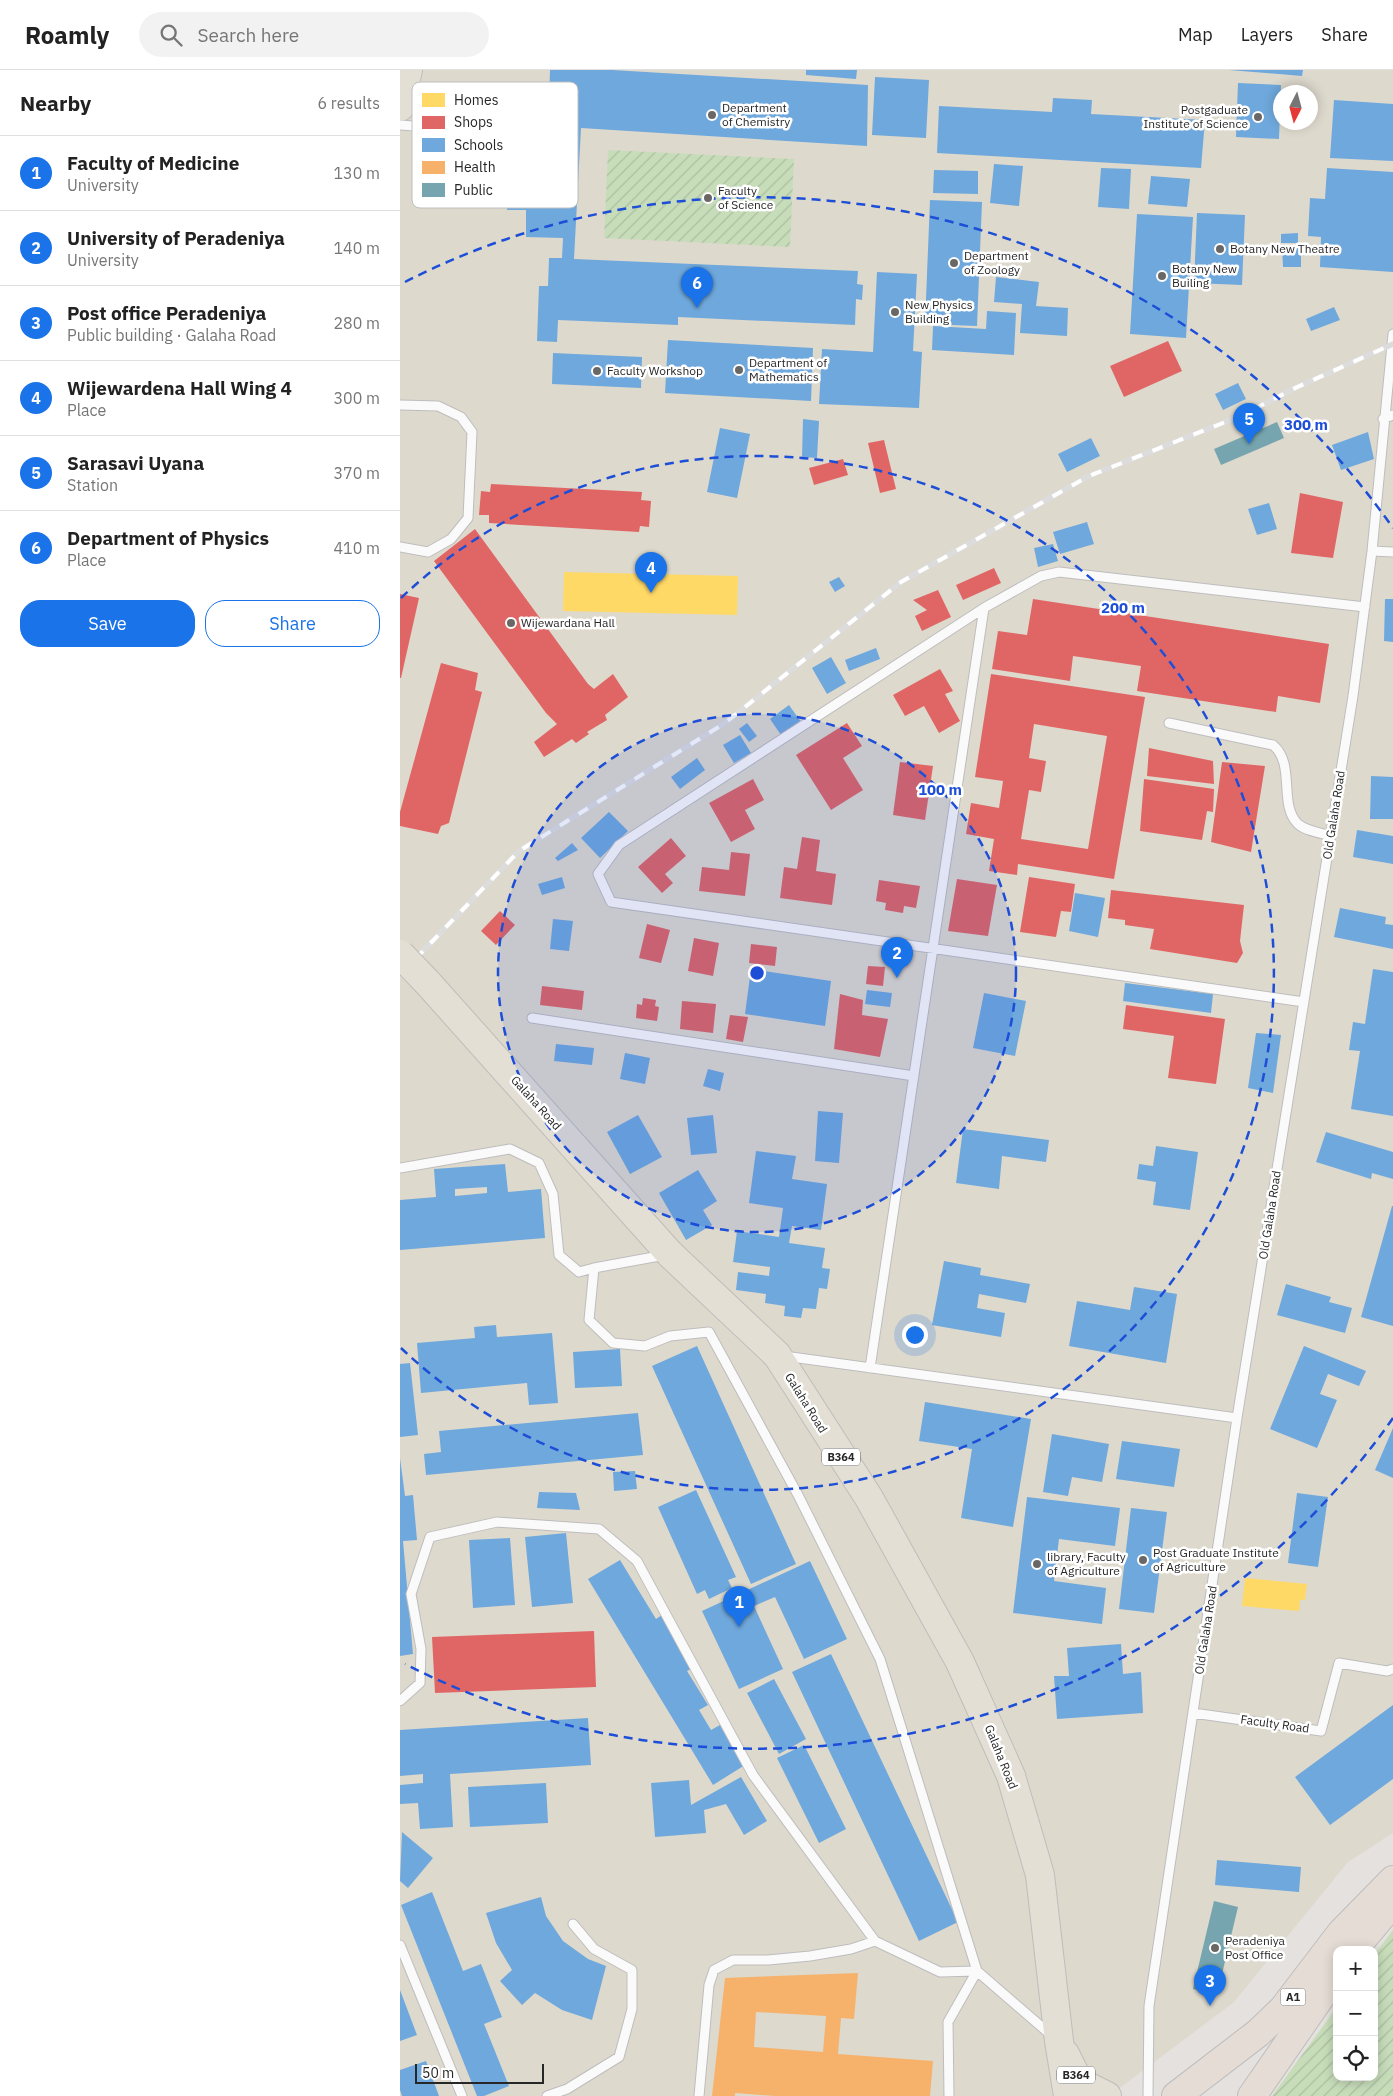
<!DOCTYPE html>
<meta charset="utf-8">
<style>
body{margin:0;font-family:"IBM Plex Sans",sans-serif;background:#f2f2f2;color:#222}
.controls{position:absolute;right:15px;bottom:15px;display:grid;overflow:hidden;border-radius:10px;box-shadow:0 2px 12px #0003}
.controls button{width:45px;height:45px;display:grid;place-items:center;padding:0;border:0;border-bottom:1px solid #e0e0e0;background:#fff;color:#222;font:25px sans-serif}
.compass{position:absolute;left:873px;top:15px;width:45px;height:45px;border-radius:50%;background:#fff;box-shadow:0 2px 12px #0003;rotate:186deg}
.scale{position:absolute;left:15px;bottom:12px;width:129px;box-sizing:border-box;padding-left:5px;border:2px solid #272727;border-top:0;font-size:14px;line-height:18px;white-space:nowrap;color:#272727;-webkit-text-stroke:4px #fff;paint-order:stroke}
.you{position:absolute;left:514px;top:1264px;width:18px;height:18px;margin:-12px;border:4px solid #fff;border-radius:50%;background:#1a73e8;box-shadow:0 0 0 8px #1a73e833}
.badge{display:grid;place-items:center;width:32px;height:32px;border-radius:50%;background:#1a73e8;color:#fff;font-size:16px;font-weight:700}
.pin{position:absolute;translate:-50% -41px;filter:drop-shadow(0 1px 2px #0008)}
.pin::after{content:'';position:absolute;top:26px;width:18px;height:15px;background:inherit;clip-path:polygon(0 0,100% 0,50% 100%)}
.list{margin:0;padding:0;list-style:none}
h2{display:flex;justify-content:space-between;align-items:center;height:65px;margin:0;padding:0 20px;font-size:21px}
h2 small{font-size:16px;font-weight:400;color:#767676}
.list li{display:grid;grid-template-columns:32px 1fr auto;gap:15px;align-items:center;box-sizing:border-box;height:75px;padding:0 20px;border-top:1px solid #e0e0e0}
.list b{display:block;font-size:19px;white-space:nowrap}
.list p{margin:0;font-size:16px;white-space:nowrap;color:#767676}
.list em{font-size:16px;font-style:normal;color:#767676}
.actions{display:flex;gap:10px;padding:15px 20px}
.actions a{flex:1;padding:11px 0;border:1px solid #1a73e8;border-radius:20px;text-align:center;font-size:18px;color:#1a73e8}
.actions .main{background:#1a73e8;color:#fff}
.icon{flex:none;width:28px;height:28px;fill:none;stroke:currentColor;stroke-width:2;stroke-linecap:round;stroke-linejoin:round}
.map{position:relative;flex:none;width:993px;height:2026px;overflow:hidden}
header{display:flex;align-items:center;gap:30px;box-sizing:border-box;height:70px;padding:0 25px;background:#fff;border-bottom:1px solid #e0e0e0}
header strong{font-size:24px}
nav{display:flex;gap:28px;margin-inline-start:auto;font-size:18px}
.search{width:350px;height:45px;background:#f2f2f2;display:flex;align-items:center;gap:12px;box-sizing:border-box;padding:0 18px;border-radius:28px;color:#767676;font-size:19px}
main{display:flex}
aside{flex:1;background:#fff}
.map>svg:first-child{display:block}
.education{fill:#ded9cd;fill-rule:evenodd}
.garden{fill:url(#garden-furrows)}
.homes{fill:#ffd966}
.shops{fill:#e06666;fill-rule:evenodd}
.schools{fill:#6fa8dc;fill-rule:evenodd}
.health{fill:#f6b26b;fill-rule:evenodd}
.public{fill:#76a5af}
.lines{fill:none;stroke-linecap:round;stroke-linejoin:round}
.lane-casing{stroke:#bebdbe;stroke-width:11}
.primary-casing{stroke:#bebdbc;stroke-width:30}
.highway-casing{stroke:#bebdbc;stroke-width:30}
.lane{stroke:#fbfafa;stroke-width:9}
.primary{stroke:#e3dfd4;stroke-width:28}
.highway{stroke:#e5dcd5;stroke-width:28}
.rail-casing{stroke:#dcdcdd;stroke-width:5.5}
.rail{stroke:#fff;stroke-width:4;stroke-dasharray:11;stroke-linecap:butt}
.primary-bridge-casing{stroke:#bebdbc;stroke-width:30;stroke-linecap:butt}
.primary-bridge{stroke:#e3dfd4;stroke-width:28}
.ring{fill:none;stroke:#1d4ed8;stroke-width:2.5;stroke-dasharray:9 6}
.poi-dot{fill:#696867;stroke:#fff;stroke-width:2}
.labels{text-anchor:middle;stroke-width:5;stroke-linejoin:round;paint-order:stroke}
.shield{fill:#fff;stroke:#686868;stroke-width:1}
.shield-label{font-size:11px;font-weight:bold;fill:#272727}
.poi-label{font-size:12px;fill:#272727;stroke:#fff;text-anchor:start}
.street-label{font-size:12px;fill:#272727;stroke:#fff}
.key{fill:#fff;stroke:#bebebe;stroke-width:1}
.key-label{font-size:14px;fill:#272727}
.centre{fill:#1d4ed8;stroke:#fff;stroke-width:2.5}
.ring-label{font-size:15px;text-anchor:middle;font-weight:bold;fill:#1d4ed8;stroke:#fff;stroke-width:5;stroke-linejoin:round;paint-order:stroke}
</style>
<header>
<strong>Roamly</strong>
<div class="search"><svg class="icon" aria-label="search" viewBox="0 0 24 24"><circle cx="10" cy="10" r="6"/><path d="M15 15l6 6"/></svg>Search here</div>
<nav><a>Map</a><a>Layers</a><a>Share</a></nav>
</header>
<main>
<aside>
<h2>Nearby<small>6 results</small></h2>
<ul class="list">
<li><span class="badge">1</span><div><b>Faculty of Medicine</b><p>University</p></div><em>130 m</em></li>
<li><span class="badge">2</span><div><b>University of Peradeniya</b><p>University</p></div><em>140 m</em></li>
<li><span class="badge">3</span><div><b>Post office Peradeniya</b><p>Public building · Galaha Road</p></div><em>280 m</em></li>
<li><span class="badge">4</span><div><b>Wijewardena Hall Wing 4</b><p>Place</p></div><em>300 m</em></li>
<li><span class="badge">5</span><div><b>Sarasavi Uyana</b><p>Station</p></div><em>370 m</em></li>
<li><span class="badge">6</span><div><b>Department of Physics</b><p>Place</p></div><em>410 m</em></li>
</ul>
<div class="actions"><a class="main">Save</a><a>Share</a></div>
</aside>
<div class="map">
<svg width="993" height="2026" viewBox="0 0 993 2026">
<defs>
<pattern id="garden-furrows" width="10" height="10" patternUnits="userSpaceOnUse" patternTransform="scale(1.25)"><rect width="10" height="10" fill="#c7ddba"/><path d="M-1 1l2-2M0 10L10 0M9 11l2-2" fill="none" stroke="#abbea0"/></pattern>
</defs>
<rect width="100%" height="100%" fill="#e4e1de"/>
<path class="education" d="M0,0H993V1763L948,1792L834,1932L709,2026H0ZM881,22H911V52H881Z"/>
<path class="garden" d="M208,80L394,89L390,177L204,168Z
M993,1860V2026H872L937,1937V2007H974V1885Z"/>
<path class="homes" d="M164,502L338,506L337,545L163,541Z
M845,1508L907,1514L905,1530H900L899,1541L842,1536Z"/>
<path class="shops" d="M768,271L782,301L724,327L710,296Z
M484,370L496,419L480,423L468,373Z
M443,389L448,405L414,415L409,398Z
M91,414L242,422L241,430L251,431L249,457L240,456L239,462L89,453V445H79L81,421L90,422Z
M900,423L943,432L933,488L891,483Z
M75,459L188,614L194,619L213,604L228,627L205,645L207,650L187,662L189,664L176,673L172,669L144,687L134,672L157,654L146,643L34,491Z
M594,498L601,513L563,530L556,515Z
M538,520L551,547L522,561L515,546L527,540L513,530Z
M0,524L19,528L1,608H0Z
M633,529L929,574L920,633L878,626L876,642L737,621L741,596L673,586L670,611L592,599L598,561L627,565Z
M41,593L78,603L75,620L82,622L49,753L41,756L38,764L0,756V742Z
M540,599L553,621L545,624L560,651L539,663L524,636L505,646L493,625Z
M591,604L745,627L714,809L618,794L617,805L589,801L594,769L566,764L571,733L599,738L603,711L575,707ZM634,654L707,666L688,779L621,769L629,720L641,722L646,691L629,688Z
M447,653L462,676L443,688L463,720L431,740L396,685Z
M749,678L813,691L814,714L747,706Z
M500,692L533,696L525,750L493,745Z
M822,692L865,696L851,782L811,772Z
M353,709L364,730L345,740L355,759L331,772L309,733Z
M744,709L814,719L813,742L807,741L802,770L740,761Z
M402,767L420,770L416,801L436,804L432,835L380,828L384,797L397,799Z
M271,768L286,786L265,804L273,813L262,823L238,797Z
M331,782L350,784L345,826L299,821L302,797L329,800Z
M629,807L675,814L671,842L661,841L656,867L620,862Z
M557,809L597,815L588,866L548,861Z
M479,810L520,816L516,838L504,836L503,843L485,840L486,833L476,831Z
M711,820L844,835L840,871L843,883L837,893L750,879L754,859L725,855V850L708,848Z
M100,841L115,855L96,875L81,861Z
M247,854L270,860L261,893L239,888Z
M294,868L319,873L313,906L288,901Z
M351,874L377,877L375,896L349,893Z
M468,896L485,897L483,916L466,914Z
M142,916L184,921L182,940L140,935Z
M440,924L463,930L462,945L488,949L480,987L434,979Z
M243,928L256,930L255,936L259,937L257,951L236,948L237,934L242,935Z
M282,931L316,934L313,963L280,959Z
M726,935L825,949L816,1014L768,1008L774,966L723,959Z
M330,945L348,947L343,972L326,969Z
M194,1561L196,1617L35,1623L32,1567Z"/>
<path class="schools" d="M150,0H212L468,15L467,76L181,58L174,189L458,201L457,214L463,215L462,230L456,229L455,255L278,247V255L158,250L157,272L137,271L139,216H148L149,188H162L163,168L126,167V140H107L109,106L131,107L132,76L169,78V57L156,56L157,33L149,32Z
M406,0H457L456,9L406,5Z
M829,0H903L902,6Z
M475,7L529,10L526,68L472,65Z
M838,13L881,15L879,69L836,67Z
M653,28L692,30L691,44L805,50L801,98L537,83L539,36L652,42Z
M934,30L993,34V91L930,88Z
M594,94L623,96L619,136L590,133Z
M701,98L731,99L729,139L698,137Z
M927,98L993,102V202L920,197L921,167L908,166L910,128L925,129Z
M534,100L578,101V124L533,123Z
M751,106L790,109L787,137L748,134Z
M530,130L582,132L577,256L525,254Z
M797,143L845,145L842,215L794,213Z
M737,144L793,147L786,268L730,264Z
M898,163V173H881V164Z
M901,175V197H883L882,176Z
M477,202L517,204L513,281L522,282L519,338L419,334L422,279L473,282Z
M596,207L639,212L636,236L668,238L667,266L620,263L622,234L594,232Z
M934,237L940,250L911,261L906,249Z
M587,241L616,243L614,285L532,280L533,256L586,259Z
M268,270L413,278L411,331L265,323Z
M153,283L242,287L241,318L152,314Z
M838,313L846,329L823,340L815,324Z
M403,349L419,351L417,388L402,387Z
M320,358L350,364L337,428L307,422Z
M968,362L974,389L941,400L932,375Z
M691,368L700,386L667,402L658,384Z
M869,433L877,459L857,465L848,439Z
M687,452L694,474L660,484L653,462Z
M653,474L658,491L638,497L634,478Z
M439,507L445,516L435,522L429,512Z
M985,529H993V572L984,571Z
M476,578L480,589L449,601L445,590Z
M431,587L446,613L427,624L412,598Z
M389,635L401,652L381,665L370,649Z
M347,653L357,666L349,672L339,659Z
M340,665L351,683L334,693L323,675Z
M297,688L305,700L280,719L271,707Z
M971,706L993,707V749H970Z
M209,742L228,761L200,788L181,768Z
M957,760L993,766V794L953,787Z
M172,773L178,780L158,791L155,788Z
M162,807L165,818L142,825L138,814Z
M675,823L705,828L698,867L669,861Z
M940,838L986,847L985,854L993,855V879L934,867Z
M153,849L173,851L169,881L150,879Z
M351,899L431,911L425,956L345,944Z
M973,899L993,902V1046L951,1039L960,981L949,980L953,952L965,954Z
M725,913L813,924L811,943L723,931Z
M467,920L492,923L490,937L465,934Z
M584,923L626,931L615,986L573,978Z
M856,963L881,965L873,1023L848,1018Z
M156,974L194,978L192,995L154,991Z
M225,983L250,988L245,1014L220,1009Z
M308,999L324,1003L320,1021L303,1016Z
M418,1041L443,1043L439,1093L415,1091Z
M238,1045L262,1087L230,1104L207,1062Z
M313,1045L317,1083L291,1085L287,1048Z
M563,1059L649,1070L646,1092L602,1086L599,1119L556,1113Z
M926,1062L993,1082V1109L972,1103L971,1109L916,1092Z
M756,1076L798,1082L790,1140L753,1135L756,1112L737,1109L739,1094L753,1096Z
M356,1081L396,1086L392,1109L427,1114L421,1160L392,1156L389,1173L425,1178L422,1198L430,1199L427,1219L419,1218L416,1239L403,1238L401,1248L384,1246L385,1236L365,1233L366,1224L336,1220L338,1202L369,1206L370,1197L333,1192L337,1161L379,1167L383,1138L349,1133Z
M105,1094L108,1122L141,1119L145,1168L0,1180V1130L36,1127L34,1099ZM87,1117V1123L55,1126V1119Z
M298,1100L317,1131L303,1140L312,1155L286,1170L259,1123Z
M992,1136H993V1256L961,1247Z
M544,1191L581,1198L580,1205L630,1214L626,1233L579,1224L577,1238L605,1243L601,1267L532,1255Z
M886,1214L931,1227L929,1232L952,1238L945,1263L877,1245Z
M734,1217L777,1224L766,1293L669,1276L677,1231L730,1240Z
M96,1255L97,1267L152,1263L158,1333L129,1335L127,1313L21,1323L17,1273L75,1268L74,1257Z
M297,1276L396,1494L351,1514L252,1296Z
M904,1276L966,1301L959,1316L928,1304L920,1324L937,1330L917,1378L870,1359Z
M220,1279L222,1316L175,1318L173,1282Z
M10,1293L18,1365L0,1367V1294Z
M525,1332L631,1349L613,1457L561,1448L572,1379L519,1371Z
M238,1343L243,1385L26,1405L24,1384L41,1382L39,1361Z
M993,1358V1408L975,1400Z
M652,1364L709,1374L702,1412L672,1407L668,1426L643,1422Z
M722,1371L780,1379L774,1417L716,1409Z
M0,1388L5,1426L13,1425L17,1470L3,1471L13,1584L0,1586Z
M235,1401L237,1419L214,1421L213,1402Z
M296,1420L336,1507L328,1510L332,1518L309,1529L305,1520L297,1524L258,1437Z
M139,1422L176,1423L180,1440L137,1438Z
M897,1423L928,1427L918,1497L888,1493Z
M627,1427L720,1438L715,1476L659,1469L654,1511L706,1518L702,1554L613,1543Z
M731,1438L767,1442L754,1543L719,1539Z
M166,1463L173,1533L132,1537L125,1467Z
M110,1468L115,1535L73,1538L69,1470Z
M220,1490L256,1549L265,1543L297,1596L287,1601L308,1635L299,1640L311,1660L320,1655L345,1695L313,1715L188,1509Z
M410,1491L447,1569L404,1589L375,1527L354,1536L383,1599L339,1619L302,1541Z
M721,1574L723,1604L741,1602L743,1643L657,1649L654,1606H669L667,1578Z
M431,1584L558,1852L519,1871L392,1602Z
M374,1609L406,1669L379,1684L347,1623Z
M993,1635V1709L930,1755L895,1707Z
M188,1648L191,1695L50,1704L53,1757L20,1759L18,1733L0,1734V1715L23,1713V1704L0,1706V1660Z
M404,1675L446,1759L419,1773L377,1688Z
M341,1707L367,1751L344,1765L326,1734L304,1740L306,1763L255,1767L251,1713L289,1710L291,1735Z
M146,1713L148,1753L70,1757L68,1717Z
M2,1762L33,1788L8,1818L0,1811Z
M817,1790L901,1797L899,1822L815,1815Z
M32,1822L63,1901L81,1894L102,1947L84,1954L109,2016L84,2026H77L1,1835Z
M141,1827L146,1846L163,1871L188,1889L206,1896L192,1950L162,1940L135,1923L122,1935L100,1911L112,1900L96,1873L86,1843Z
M0,1920L17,1965L0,1971Z
M26,1991L39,2026H2L0,2020V2000Z"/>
<path class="health" d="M458,1903L454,1949L441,1948L438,1984L533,1991L530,2026H375L335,2023V2026H312L325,1908ZM356,1942L426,1946L423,1982L354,1977Z"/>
<path class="public" d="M877,352L884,368L821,395L814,379Z
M814,1831L838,1837L817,1925L793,1919Z"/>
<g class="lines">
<defs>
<path id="lane" d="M0,55L160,67
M0,335L38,336L61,347L72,362L68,448L51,469L28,482L0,477
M983,349L993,345
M972,481L993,482
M769,653L873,675C896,694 878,735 898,754C906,761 920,763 931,766
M904,932L211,832L198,804L219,775L584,538L641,506L659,502L965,537
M132,948L514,1006
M0,1098L110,1079L139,1093L153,1124L159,1185L179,1202L194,1198
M265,1185L194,1198L189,1250L213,1273L245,1276L270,1266L309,1262L398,1425L480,1589L577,1901L651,1965
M384,1286L837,1348
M470,1298L584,538
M0,1631L20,1613L21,1579L11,1524L30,1467L97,1452L199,1459L237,1491L353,1705L475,1871L540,1902L577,1901
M793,1643L921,1661L939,1593L987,1601L993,1599
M0,1875L62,2026
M147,2026L167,2019L219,1987L232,1939V1900L194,1879L173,1854
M299,2026L309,1915L314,1900L333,1890H368L410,1886L451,1879L475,1871
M549,2026L548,1952L577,1901
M748,2026L749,1936L837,1348L953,626L972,481L993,264"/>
<path id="primary" d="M0,37L8,0
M27,912L270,1184L377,1285L469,1428L560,1592L611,1706L640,1805L659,1971L668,2026
M665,1984L679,2012L707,2026"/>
<path id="highway" d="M953,1880L985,1842
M776,2026L858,1963L883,1939L941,1863L993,1810
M852,2026L937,1903"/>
</defs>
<use href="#lane" class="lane-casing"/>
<use href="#primary" class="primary-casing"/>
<use href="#highway" class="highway-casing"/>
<use href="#lane" class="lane"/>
<use href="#primary" class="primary"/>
<use href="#highway" class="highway"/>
<defs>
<path id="rail" d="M0,905L119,781L325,653L501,512L689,406L843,345L893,319L993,274"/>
</defs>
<use href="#rail" class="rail-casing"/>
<use href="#rail" class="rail"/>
<defs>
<path id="primary-bridge" d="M0,884L27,912"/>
</defs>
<use href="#primary-bridge" class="primary-bridge-casing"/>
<use href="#primary-bridge" class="primary-bridge"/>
</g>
<circle cx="357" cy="903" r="259" fill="#1d4ed8" fill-opacity=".12"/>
<g class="ring">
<circle cx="357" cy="903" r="259"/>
<path d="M1 528A517 517 0 1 1 1 1278"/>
<path d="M993 1348A776 776 0 0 1 5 1594M5 212A776 776 0 0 1 993 458"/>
</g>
<g class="poi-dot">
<circle cx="312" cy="45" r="5"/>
<circle cx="858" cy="47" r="5"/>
<circle cx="308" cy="128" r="5"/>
<circle cx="820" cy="179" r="5"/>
<circle cx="554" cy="193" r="5"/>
<circle cx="762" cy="206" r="5"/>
<circle cx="495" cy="242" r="5"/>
<circle cx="339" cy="300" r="5"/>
<circle cx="197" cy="301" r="5"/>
<circle cx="111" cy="553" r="5"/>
<circle cx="743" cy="1490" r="5"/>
<circle cx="637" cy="1494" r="5"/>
<circle cx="815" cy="1878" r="5"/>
</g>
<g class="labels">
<g class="shield">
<rect x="422" y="1378.5" width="38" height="17" rx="4"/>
<rect x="880.5" y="1918.5" width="25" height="17" rx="4"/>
<rect x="657" y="1996.5" width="38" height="17" rx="4"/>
</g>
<g class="shield-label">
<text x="441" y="1391">B364</text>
<text x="893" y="1931">A1</text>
<text x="676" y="2009">B364</text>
</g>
<g class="poi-label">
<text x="322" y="42">Department<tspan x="322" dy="14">of Chemistry</tspan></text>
<text x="848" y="44" text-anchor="end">Postgaduate<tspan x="848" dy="14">Institute of Science</tspan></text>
<text x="318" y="125">Faculty<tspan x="318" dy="14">of Science</tspan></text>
<text x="830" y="183">Botany New Theatre</text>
<text x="564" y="190">Department<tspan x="564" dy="14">of Zoology</tspan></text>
<text x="772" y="203">Botany New<tspan x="772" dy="14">Builing</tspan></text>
<text x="505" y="239">New Physics<tspan x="505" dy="14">Building</tspan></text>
<text x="349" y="297">Department of<tspan x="349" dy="14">Mathematics</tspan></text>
<text x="207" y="305">Faculty Workshop</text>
<text x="121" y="557">Wijewardana Hall</text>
<text x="753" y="1487">Post Graduate Institute<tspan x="753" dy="14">of Agriculture</tspan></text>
<text x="647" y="1491">library, Faculty<tspan x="647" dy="14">of Agriculture</tspan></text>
<text x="825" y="1875">Peradeniya<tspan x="825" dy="14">Post Office</tspan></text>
</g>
<g class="street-label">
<text transform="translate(934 745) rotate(-81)" y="4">Old Galaha Road</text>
<text transform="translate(136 1033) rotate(48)" y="4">Galaha Road</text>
<text transform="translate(870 1145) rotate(-81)" y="4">Old Galaha Road</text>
<text transform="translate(406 1333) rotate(58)" y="4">Galaha Road</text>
<text transform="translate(806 1560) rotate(-81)" y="4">Old Galaha Road</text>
<text transform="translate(875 1654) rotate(8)" y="4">Faculty Road</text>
<text transform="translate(601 1687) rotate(68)" y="4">Galaha Road</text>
</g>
</g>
<rect x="12" y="12" width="166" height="126" rx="8" class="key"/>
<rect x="22" y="23" width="23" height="14" fill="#ffd966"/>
<rect x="22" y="46" width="23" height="13" fill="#e06666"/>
<rect x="22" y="68" width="23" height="14" fill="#6fa8dc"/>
<rect x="22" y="91" width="23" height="13" fill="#f6b26b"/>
<rect x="22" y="113" width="23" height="14" fill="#76a5af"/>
<g class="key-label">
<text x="54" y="35">Homes</text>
<text x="54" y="57">Shops</text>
<text x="54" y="80">Schools</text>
<text x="54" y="102">Health</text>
<text x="54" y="125">Public</text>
</g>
<circle cx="357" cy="903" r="8" class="centre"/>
<g class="ring-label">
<text x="906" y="360">300 m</text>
<text x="723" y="543">200 m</text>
<text x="540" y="725">100 m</text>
</g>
</svg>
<div class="controls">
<button>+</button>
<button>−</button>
<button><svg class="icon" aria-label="locate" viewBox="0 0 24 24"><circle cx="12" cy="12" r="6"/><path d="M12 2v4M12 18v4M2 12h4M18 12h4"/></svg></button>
</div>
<svg class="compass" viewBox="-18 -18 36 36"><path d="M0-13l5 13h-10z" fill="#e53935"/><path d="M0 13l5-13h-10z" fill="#767676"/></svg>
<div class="scale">50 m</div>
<div class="you"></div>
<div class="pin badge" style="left:339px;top:1557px">1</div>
<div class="pin badge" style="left:497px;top:908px">2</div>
<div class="pin badge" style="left:810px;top:1936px">3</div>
<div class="pin badge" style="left:251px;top:523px">4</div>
<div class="pin badge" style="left:849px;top:374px">5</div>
<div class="pin badge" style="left:297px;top:238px">6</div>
</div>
</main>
